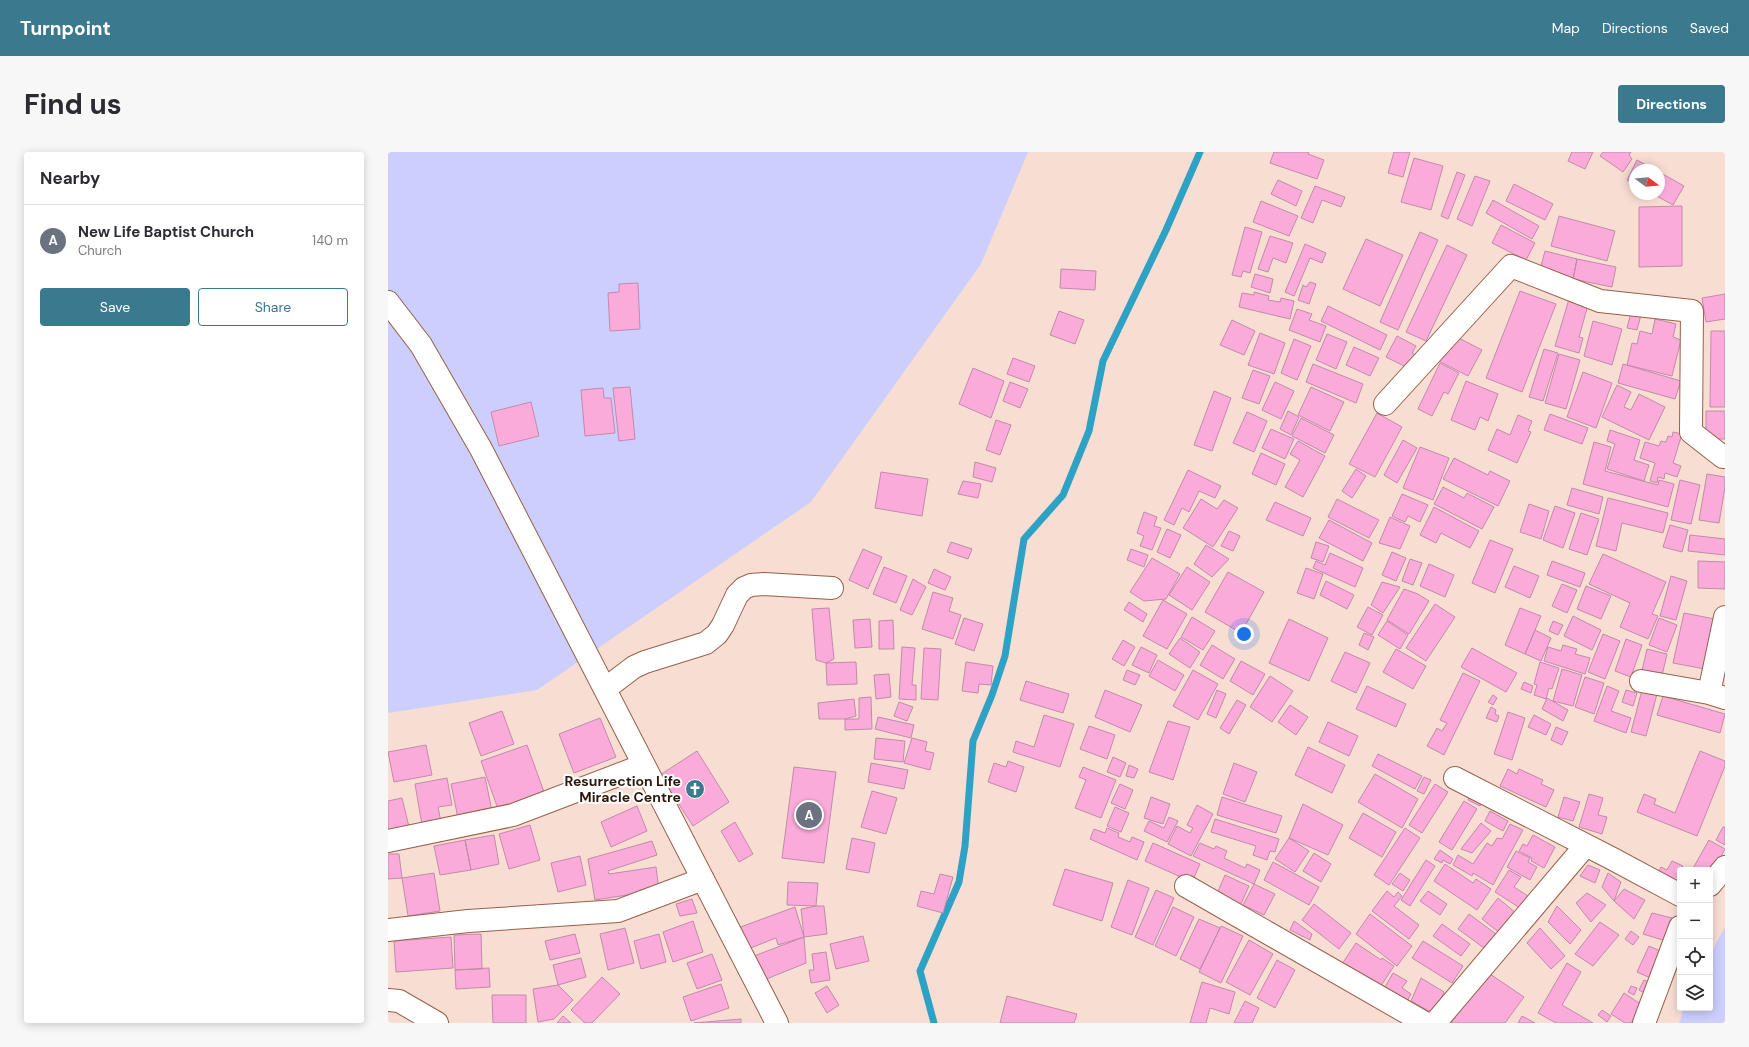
<!DOCTYPE html>
<meta charset="utf-8">
<style>
body{margin:0;font-family:"DM Sans",sans-serif;background:#f7f7f7;color:#2b2b33}
.controls{position:absolute;right:12px;bottom:12px;display:grid;overflow:hidden;border-radius:4px;box-shadow:0 2px 10px #0003}
.controls button{width:36px;height:36px;display:grid;place-items:center;padding:0;border:0;border-bottom:1px solid #e1e1e2;background:#fff;color:#2b2b33;font:20px sans-serif}
.compass{position:absolute;left:1241px;top:12px;width:36px;height:36px;border-radius:50%;background:#fff;box-shadow:0 2px 10px #0003;rotate:106deg}
.you{position:absolute;left:856px;top:482px;width:14px;height:14px;margin:-10px;border:3px solid #fff;border-radius:50%;background:#1a73e8;box-shadow:0 0 0 6px #1a73e833}
.badge{display:grid;place-items:center;width:26px;height:26px;border-radius:50%;background:#3b798e;color:#fff;font-size:13px;font-weight:700}
.pin{position:absolute;translate:-50% -50%;border:2px solid #fff;box-shadow:0 1px 4px #0006}
.list{margin:0;padding:0;list-style:none}
h2{display:flex;justify-content:space-between;align-items:center;height:52px;margin:0;padding:0 16px;font-size:17px}
h2 small{font-size:13px;font-weight:400;color:#7c7c81}
.list li{display:grid;grid-template-columns:26px 1fr auto;gap:12px;align-items:center;box-sizing:border-box;height:72px;padding:0 16px;border-top:1px solid #e1e1e2}
.list b{display:block;font-size:15px;white-space:nowrap}
.list p{margin:0;font-size:13px;white-space:nowrap;color:#7c7c81}
.list em{font-size:13px;font-style:normal;color:#7c7c81}
.actions{display:flex;gap:8px;padding:12px 16px}
.actions a{flex:1;padding:9px 0;border:1px solid #3b798e;border-radius:4px;text-align:center;font-size:14px;color:#3b798e}
.actions .main{background:#3b798e;color:#fff}
.icon{flex:none;width:22px;height:22px;fill:none;stroke:currentColor;stroke-width:2;stroke-linecap:round;stroke-linejoin:round}
.map{position:relative;flex:none;width:1337px;height:871px;overflow:hidden;border-radius:4px}
header{display:flex;align-items:center;gap:24px;box-sizing:border-box;height:56px;padding:0 20px;background:#3b798e;color:#fff}
header strong{font-size:19px}
nav{display:flex;gap:22px;margin-inline-start:auto;font-size:14px}
.intro{display:flex;align-items:center;justify-content:space-between;box-sizing:border-box;height:96px;padding:0 24px}
h1{margin:0;font-size:28px}
.button{padding:10px 18px;border-radius:4px;background:#3b798e;color:#fff;font-size:14px;font-weight:700}
main{display:flex;gap:24px;padding:0 24px}
aside{flex:1;background:#fff;border-radius:4px;box-shadow:0 2px 10px #0003}
.map>svg:first-child{display:block}
.green{fill:#cccefe}
.lines{fill:none;stroke-linecap:round;stroke-linejoin:round}
.stream{stroke:#2da2c5;stroke-width:7}
.building{fill:#fbabda;stroke:#c28aab}
.minor-casing{stroke:#986048;stroke-width:24}
.minor{stroke:#fff;stroke-width:22}
.labels{text-anchor:middle;stroke-width:4;stroke-linejoin:round;paint-order:stroke}
.poi-label{font-size:14px;font-weight:bold;fill:#2d170d;stroke:#fff;text-anchor:end}
</style>
<header>
<strong>Turnpoint</strong>
<nav><a>Map</a><a>Directions</a><a>Saved</a></nav>
</header>
<div class="intro"><h1>Find us</h1><a class="button">Directions</a></div>
<main>
<aside>
<h2>Nearby<small></small></h2>
<ul class="list">
<li><span class="badge" style="background:#6b7280">A</span><div><b>New Life Baptist Church</b><p>Church</p></div><em>140 m</em></li>
</ul>
<div class="actions"><a class="main">Save</a><a>Share</a></div>
</aside>
<div class="map">
<svg width="1337" height="871" viewBox="0 0 1337 871">
<rect width="100%" height="100%" fill="#f8ddd3"/>
<path class="green" d="M0,0H640L593,112L423,350L149,538L0,561Z
M1337,775V871H1291L1296,856H1322V803Z"/>
<g class="lines">
<path class="stream" d="M546,871L532,819L571,730L577,694L585,589L604,543L617,504L636,387L675,343L701,279L715,209L778,78L812,0"/>
</g>
<path class="building" d="M886,0H921L920,2L936,8L929,27L882,11Z
M1006,0H1022L1015,25L1000,21Z
M1184,0H1205L1197,17L1180,9Z
M1215,0H1243L1241,3L1244,7L1235,20L1212,4Z
M1026,6L1055,14L1043,58L1013,50Z
M1249,8L1267,18H1247V32L1239,28Z
M1069,20L1077,23L1060,67L1053,64Z
M1271,20L1296,34L1285,53L1265,42H1271Z
M1087,24L1102,29L1084,74L1069,67Z
M890,28L914,39L908,54L883,42Z
M1126,32L1165,52L1157,68L1118,49Z
M927,34L957,45L953,55L934,48L925,71L913,66Z
M1105,48L1151,74L1144,87L1098,61Z
M873,49L910,64L901,84L865,70Z
M1294,54V114L1251,115V55Z
M1171,64L1227,79L1219,109L1163,94Z
M1113,73L1147,91L1138,108L1104,91Z
M857,75L874,80L862,121L855,119L853,125L844,123Z
M1032,80L1050,88L1010,178L992,170Z
M882,84L905,91L898,111L885,106L880,120L870,117Z
M978,87L1015,103L992,154L955,137Z
M917,92L938,101L934,111L922,106L906,144L897,140Z
M1059,93L1079,103L1038,189L1018,180Z
M1157,99L1189,107L1185,127L1152,118Z
M1189,107L1228,115L1224,135L1185,127Z
M673,117L708,119L707,138L672,136Z
M867,122L885,127L882,141L863,135Z
M922,130L928,132L921,152L910,148L915,133L918,135Z
M250,131L252,177L222,179L220,141L231,140V132Z
M1132,139L1168,152L1134,240L1098,226Z
M866,140L881,144L880,148L892,150L893,146L906,149L902,167L851,155L854,141L866,143Z
M1337,142V167L1318,170L1314,146Z
M1181,147L1200,153L1191,185L1195,186L1191,201L1167,194Z
M940,154L999,183L992,198L933,169Z
M909,157L924,162L921,168L938,174L932,190L901,178Z
M671,159L696,168L687,192L662,183Z
M1243,160L1253,163L1249,178L1239,176Z
M1267,167L1288,172L1285,185L1293,188L1284,224L1239,213L1244,191L1249,192L1252,179L1264,182Z
M844,168L867,179L856,203L832,193Z
M1205,169L1234,177L1224,213L1196,204Z
M1323,179H1337V255H1322Z
M872,181L897,191L886,222L860,213Z
M939,182L959,190L948,217L928,208Z
M1063,182L1094,198L1080,224L1049,208Z
M1009,184L1028,194L1024,201L1029,204L1022,217L998,205Z
M906,187L923,194L909,228L893,221Z
M966,195L991,206L982,224L958,213Z
M1156,197L1170,201L1155,249L1141,245Z
M1171,202L1192,208L1178,257L1157,251Z
M625,206L647,214L641,230L619,222Z
M1052,211L1071,221L1060,242L1056,240L1044,264L1030,257Z
M925,212L975,232L968,251L918,230Z
M1235,212L1293,229L1287,247L1230,231Z
M585,216L616,229L603,266L571,252Z
M865,218L882,224L871,252L854,246Z
M1195,220L1224,231L1208,276L1179,265Z
M1078,229L1110,242L1100,269L1092,265L1087,278L1063,268Z
M622,230L640,237L632,256L615,249Z
M887,230L906,239L893,267L874,258Z
M1229,233L1243,240L1236,255L1243,258L1251,242L1277,255L1261,288L1214,265Z
M242,235L247,287L231,289L225,236Z
M923,235L956,250L942,279L910,263Z
M215,236L216,246H223L227,281L197,284L193,238Z
M826,239L843,246L824,299L806,293Z
M143,250L151,284L111,294L103,260Z
M900,259L911,265L903,283L892,277Z
M1318,259H1337V287H1318Z
M859,260L879,269L866,300L845,291Z
M989,261L1014,275L987,325L961,312Z
M1162,262L1200,276L1194,292L1156,278Z
M1130,263L1144,269L1140,279L1143,280L1129,311L1100,298L1109,277L1122,283Z
M913,266L946,283L937,301L904,284Z
M608,268L623,273L612,303L598,298Z
M883,277L906,287L897,307L874,296Z
M1222,278L1252,288L1246,308L1261,313L1256,329L1219,317L1227,292L1219,289Z
M1285,280L1294,282L1285,311L1293,314L1289,325L1277,321L1276,327L1270,325L1269,331L1262,329L1267,311L1252,306L1257,290L1271,294L1273,289L1278,290L1280,284L1284,285Z
M1015,288L1029,296L1009,331L996,323Z
M910,289L937,304L915,345L897,335L912,308L902,302Z
M1206,290L1223,295L1217,319L1270,333L1271,328L1286,332L1280,355L1195,332Z
M1032,295L1061,306L1045,348L1015,336Z
M873,301L897,312L888,333L864,322Z
M1066,306L1100,323L1102,319L1122,329L1110,354L1055,327Z
M587,310L608,316L604,330L585,325Z
M968,317L978,324L964,346L954,339Z
M800,318L833,334L827,346L811,339L801,360L794,356L786,373L776,368Z
M493,320L540,327L534,364L487,356Z
M1319,322L1337,325V335L1331,371L1311,368Z
M1292,328L1312,333L1303,372L1283,368Z
M575,329L593,332L590,346L570,342Z
M1055,335L1076,346L1079,341L1106,355L1094,377L1046,352Z
M1184,336L1215,345L1211,362L1179,353Z
M1014,342L1040,353L1032,370L1020,364L1017,370L1004,364Z
M1220,346L1280,361L1275,381L1234,371L1228,399L1208,394Z
M813,347L829,357L836,348L850,356L825,395L795,376Z
M949,347L991,368L981,386L940,365Z
M887,350L923,366L915,384L878,368Z
M1141,352L1161,359L1153,387L1132,380Z
M1167,354L1187,361L1175,396L1155,388Z
M1046,355L1091,379L1082,396L1053,381L1048,391L1032,383Z
M756,360L769,365L766,374L773,376L764,398L752,394L756,384L749,381Z
M1193,361L1211,367L1199,403L1181,397Z
M1002,365L1022,374L1012,397L991,391Z
M941,368L984,391L975,409L931,386Z
M1282,373L1300,378L1294,400L1275,395Z
M779,377L793,383L782,406L769,400Z
M841,379L852,384L845,399L833,394Z
M1302,383L1337,387V403L1300,399Z
M1102,388L1125,397L1107,441L1084,431Z
M563,390L584,397L580,407L559,400Z
M928,390L941,394L935,410L923,406Z
M818,393L841,407L824,425L806,412Z
M475,397L494,405L480,437L461,428Z
M743,397L760,403L756,415L739,408Z
M1004,400L1018,406L1008,429L994,423Z
M942,401L975,416L967,435L925,416L928,409L937,413Z
M1215,402L1278,430L1264,462L1270,464L1260,487L1232,475L1242,451L1201,432Z
M764,406L792,422L778,447L756,449L742,440Z
M1022,407L1034,411L1025,433L1014,429Z
M1164,409L1197,421L1192,435L1159,423Z
M1310,409L1337,410V437L1310,436Z
M1041,412L1066,423L1057,445L1032,434Z
M1126,414L1151,424L1142,446L1117,435Z
M496,415L519,424L508,451L485,442Z
M799,415L822,430L804,458L781,443Z
M918,416L935,422L926,447L909,441Z
M546,417L563,425L557,438L540,431Z
M840,420L876,440L853,481L817,460Z
M1283,424L1299,429L1288,468L1272,464Z
M525,427L538,435L524,463L512,458Z
M938,429L966,443L959,457L932,443Z
M994,430L1012,435L995,461L983,453Z
M1174,432L1189,438L1179,461L1164,454Z
M1198,434L1223,444L1213,467L1189,457Z
M1016,437L1030,442L1041,449L1021,482L999,468Z
M545,440L565,446L561,459L573,463L565,487L534,477Z
M775,448L799,462L779,497L755,484Z
M741,450L759,462L755,470L736,458Z
M1047,452L1067,465L1038,509L1018,496Z
M980,455L995,463L984,483L969,475Z
M441,456L446,507L438,511L428,508L424,457Z
M1132,456L1153,464L1137,502L1117,493Z
M1296,461L1327,467L1317,517L1285,511Z
M1185,464L1213,478L1204,498L1176,484Z
M804,465L827,479L815,498L793,485Z
M576,466L595,472L586,499L567,492Z
M1271,466L1289,473L1279,500L1261,493Z
M482,467L484,495L467,496L465,468Z
M901,467L940,486L921,529L881,511Z
M505,468L506,497H491V469Z
M999,469L1020,483L1012,497L990,483Z
M1165,469L1175,473L1170,483L1161,479Z
M1147,478L1163,486L1153,509L1137,502Z
M976,481L986,485L980,498L971,493Z
M1215,482L1232,489L1217,527L1200,520Z
M792,486L812,500L802,516L781,502Z
M1238,487L1254,493L1243,525L1227,519Z
M735,488L747,495L736,514L724,507Z
M824,493L847,507L835,527L812,513Z
M1175,493L1189,497L1187,502L1202,506L1197,522L1156,509L1160,495L1173,499Z
M514,495L527,496L524,533H528V548L511,547Z
M753,495L769,503L761,521L744,513Z
M536,496L553,497L550,548L533,547Z
M1084,496L1129,521L1118,540L1073,515Z
M1008,497L1038,514L1025,537L995,520Z
M1259,497L1279,502L1273,528L1253,523Z
M957,500L982,511L968,541L943,529Z
M770,508L796,523L787,539L761,524Z
M853,509L877,522L865,543L842,529Z
M468,510L469,532L439,533L438,511Z
M578,510L605,514L603,533L591,532L590,541L574,539Z
M1152,510L1171,516L1164,537L1161,536L1158,547L1146,543L1149,533L1146,532Z
M1174,517L1194,523L1185,554L1165,549Z
M739,518L752,523L747,533L735,528Z
M805,518L830,532L810,568L785,554Z
M1075,521L1092,529L1056,603L1039,594L1049,576L1054,579L1059,571L1052,568Z
M501,522L503,545L488,547L486,523Z
M882,524L905,539L884,570L862,555Z
M1197,525L1216,531L1206,562L1187,555Z
M638,529L681,542L675,561L632,548Z
M1136,530L1145,534L1143,541L1133,537Z
M979,534L1018,552L1008,575L968,557Z
M1219,534L1231,539L1223,559L1243,566L1238,581L1206,569Z
M717,538L754,553L742,580L707,565Z
M829,538L838,542L828,566L819,562Z
M1238,538L1249,541L1245,554L1234,550Z
M1254,538L1269,542L1258,584L1243,580Z
M1105,543L1109,546L1105,553L1100,550Z
M1275,544L1337,562L1332,581L1269,563Z
M483,545L484,577L457,578V567H471V546Z
M1159,546L1180,558L1175,569L1154,557Z
M466,547L468,564L457,567H431L430,551Z
M849,548L858,553L841,582L832,576Z
M511,550L525,555L519,569L506,564Z
M902,553L920,565L908,583L890,570Z
M1103,555L1108,558L1107,562L1111,564L1109,570L1098,566Z
M114,559L126,592L93,604L81,571Z
M1120,560L1137,566L1124,608L1106,602Z
M656,563L686,572L672,615L625,600L628,589L646,595Z
M1146,563L1163,572L1158,583L1140,575Z
M490,565L526,573L523,586L487,577Z
M212,566L228,605L186,621L171,582Z
M780,569L802,575L785,628L761,620Z
M940,570L970,584L961,604L931,590Z
M701,574L727,583L719,607L692,597Z
M1168,575L1180,580L1174,593L1163,588Z
M488,586L517,589L515,610L486,607Z
M524,586L539,590L537,599L546,601L542,618L516,611Z
M38,593L44,623L6,630L0,600Z
M139,593L156,640L110,657L93,609Z
M920,595L957,613L944,641L907,623Z
M309,599L341,650L305,674L272,623Z
M1312,599L1337,609V614L1309,684L1249,660L1256,642L1268,647L1266,652L1287,661Z
M990,602L1034,624L1027,637L984,614Z
M725,605L738,611L732,625L719,620Z
M620,609L636,615L628,640L600,630L606,611L618,615Z
M483,611L520,618L516,637L480,630Z
M846,611L869,620L857,650L835,642Z
M741,613L750,617L746,626L738,624Z
M406,615L448,620L436,711L394,706Z
M695,615L728,628L713,666L687,656L698,628L691,625Z
M1120,617L1129,622L1131,617L1155,628L1153,632L1166,638L1158,655L1112,634Z
M987,622L1030,647L1014,676L970,650Z
M97,625L104,659L70,666L63,632Z
M1036,625L1043,628L1036,642L1029,639Z
M59,626L64,653L50,655L53,670L34,673L27,632Z
M732,632L745,638L737,657L723,651Z
M1047,632L1060,640L1034,681L1021,673Z
M484,639L509,646L498,682L473,675Z
M1201,642L1215,646L1210,663L1219,665L1214,682L1191,675Z
M1082,643L1094,650L1092,654L1080,648Z
M763,645L782,652L775,672L756,666Z
M834,645L894,664L888,681L829,663Z
M1176,645L1192,650L1185,669L1170,665Z
M14,646L21,675L0,680V649Z
M1076,649L1089,657L1064,698L1051,690Z
M915,652L955,673L940,703L901,686Z
M809,653L825,662L803,704L780,692L789,674L802,681L805,676L799,673Z
M249,654L259,679L223,695L213,670Z
M727,655L741,661L733,680L719,674Z
M1102,659L1120,669L1115,679L1097,669Z
M975,661L1008,680L994,705L961,686Z
M781,665L790,669L779,690L756,679L761,669L776,676Z
M827,667L891,687L887,700L882,699L879,708L865,703L868,694L823,680Z
M347,670L365,702L351,710L333,679Z
M1093,671L1103,679L1084,701L1073,697Z
M1122,672L1135,678L1105,733L1085,721L1084,724L1065,713L1070,703L1085,712L1099,691L1104,694L1109,686L1114,687Z
M142,673L152,708L121,717L111,682Z
M1335,675H1337V693L1328,688Z
M719,676L731,681L730,685L742,690L744,685L756,690L749,708L702,687L706,677L717,681Z
M1017,676L1032,686L1001,733L986,723Z
M106,683L111,712L83,718L77,688Z
M1145,683L1167,695L1156,716L1143,709L1144,706L1131,699L1135,692L1139,694Z
M464,686L487,691L481,721L458,717Z
M901,686L921,699L907,720L887,707Z
M77,688L83,718L52,723L46,694Z
M1321,688L1337,697L1322,726V718H1304Z
M264,689L269,703L220,719L221,722L268,715L271,738L207,748L200,707Z
M765,691L812,712L804,730L757,709Z
M812,691L826,697L828,694L839,699L836,706L857,716L859,712L872,718L866,732L805,704Z
M1052,698L1065,707L1062,712L1055,708L1054,711L1046,707Z
M1128,699L1142,706L1140,710L1149,715L1142,728L1119,715Z
M926,701L943,712L933,730L915,719Z
M0,702H11L14,726L0,727Z
M192,704L198,733L170,740L163,711Z
M1038,708L1047,714L1022,754L1013,748Z
M1284,709L1295,714L1292,718L1288,732L1268,725L1273,715L1279,718Z
M885,710L931,735L921,753L876,728Z
M1057,712L1085,731L1088,727L1103,737L1089,758L1046,729Z
M1200,713L1212,718L1207,731L1192,724Z
M677,717L725,731L714,769L665,753Z
M1121,718L1133,725L1126,735L1140,744L1132,756L1107,740Z
M46,721L52,759L20,764L14,726Z
M1012,721L1022,728L1015,739L1004,732Z
M1220,721L1233,730L1226,749L1214,735Z
M552,722L565,725L555,761L529,754L533,739L546,742Z
M837,723L861,734L852,754L828,744Z
M740,728L761,736L744,783L723,775Z
M400,730L430,731L428,754L399,753Z
M866,732L887,742L876,763L855,753Z
M1236,737L1257,748L1246,767L1226,749Z
M768,738L786,746L765,793L747,785Z
M999,739L1006,745L1010,740L1014,744L1006,754L1031,773L1021,787L984,759Z
M1040,739L1059,752L1052,763L1032,749Z
M1199,741L1218,753L1203,770L1188,751Z
M1110,746L1128,761L1113,782L1094,767Z
M304,747L309,761L292,764L288,752Z
M926,752L963,781L951,797L914,768Z
M428,754H436L439,782L416,785L413,757Z
M1169,754L1193,778L1182,792L1160,770Z
M407,755L416,785L390,793L388,786L355,799L347,777Z
M785,755L806,765L788,804L767,794Z
M1264,761L1284,766L1278,789L1255,782Z
M982,762L1024,794L1009,814L968,782Z
M1081,762L1108,782L1096,796L1070,777Z
M811,767L832,776L812,817L792,807Z
M305,769L315,800L285,810L275,780Z
M906,769L924,782L922,788L902,778Z
M1212,770L1231,783L1205,814L1187,802Z
M1054,772L1082,792L1073,804L1045,784Z
M833,774L855,784L833,831L811,820Z
M237,776L246,811L220,818L212,782Z
M1152,776L1177,804L1163,817L1139,791Z
M1243,779L1251,785L1245,793L1237,787Z
M93,782L94,817L67,818L66,783Z
M187,782L192,801L162,808L157,789Z
M271,782L278,810L253,817L246,789Z
M475,784L481,809L448,817L442,792Z
M63,785L65,816L8,820L6,789Z
M416,785L418,811L376,828L366,804Z
M861,788L885,802L862,843L838,830Z
M1035,789L1075,814L1064,831L1024,806Z
M968,791L993,808L994,806L1006,814L989,840L952,815Z
M1261,794L1281,803L1269,829L1249,820Z
M438,800L442,828L423,831L421,818H426L424,802Z
M324,802L334,828L309,837L299,811Z
M193,806L198,825L170,833L165,813Z
M889,808L907,818L887,856L869,846Z
M1179,811L1193,820L1174,853L1205,871H1168L1150,861Z
M101,816L102,835L68,837L67,818Z
M1099,820L1136,845L1117,871H1063Z
M1005,821L1019,829L1014,836L1023,842L1016,855L993,842Z
M214,825L232,842L204,871H197L183,858Z
M1033,826L1056,840L1046,862L1023,849Z
M1256,828L1265,832L1260,843L1251,838Z
M814,830L847,840L841,862L822,856L818,871H802Z
M333,832L341,856L303,869L295,845Z
M170,833L185,848L166,867L150,870L145,837Z
M439,834L451,853L439,861L427,841Z
M1243,834L1249,836L1246,843L1240,840Z
M1236,841L1254,853L1243,871H1237L1223,862Z
M104,843H138V871H105Z
M619,844L689,862L686,871H612Z
M857,849L871,856L864,871H846Z
M1214,858L1223,864L1219,870L1210,863Z
M175,864L183,871H169Z
M1134,864L1147,871H1130Z
M353,867V871H306Z"/>
<g class="lines">
<defs>
<path id="minor" d="M0,150L33,193L93,297L389,871
M997,252L1123,114L1212,149L1304,159L1303,280L1335,305H1337
M1253,529L1321,541L1337,546
M217,537L246,515L257,510L318,491L329,482L335,473L349,443L356,436L363,433L376,432L444,436
M1321,541L1337,465
M1067,626L1223,706L1292,743
M0,689L125,663L256,613
M1322,733L1337,715
M798,734L1037,871
M0,778L80,769L230,759L315,727
M0,848L11,849L49,871
M1047,871L1198,693
M1256,871L1292,775"/>
</defs>
<use href="#minor" class="minor-casing"/>
<use href="#minor" class="minor"/>
</g>
<defs>
<symbol id="church-disc" viewBox="-11 -11 22 22"><circle r="9.5" fill="#3b798e" stroke="#fff"/><path d="M-1.2-6h2.4v3.5h3.3v2.4h-3.3V6h-2.4V-.1h-3.3v-2.4h3.3Z" fill="#fff"/></symbol>
</defs>
<g fill-rule="evenodd">
<use href="#church-disc" x="296" y="626" width="22" height="22"/>
</g>
<g class="labels">
<g class="poi-label">
<text x="293" y="634">Resurrection Life<tspan x="293" dy="16">Miracle Centre</tspan></text>
</g>
</g>
</svg>
<div class="controls">
<button>+</button>
<button>−</button>
<button><svg class="icon" aria-label="locate" viewBox="0 0 24 24"><circle cx="12" cy="12" r="6"/><path d="M12 2v4M12 18v4M2 12h4M18 12h4"/></svg></button>
<button><svg class="icon" aria-label="layers" viewBox="0 0 24 24"><path d="M12 4l9 5-9 5-9-5zM3 14l9 5 9-5"/></svg></button>
</div>
<svg class="compass" viewBox="-18 -18 36 36"><path d="M0-13l5 13h-10z" fill="#e53935"/><path d="M0 13l5-13h-10z" fill="#7c7c81"/></svg>
<div class="you"></div>
<div class="pin badge" style="left:421px;top:663px;background:#6b7280">A</div>
</div>
</main>
